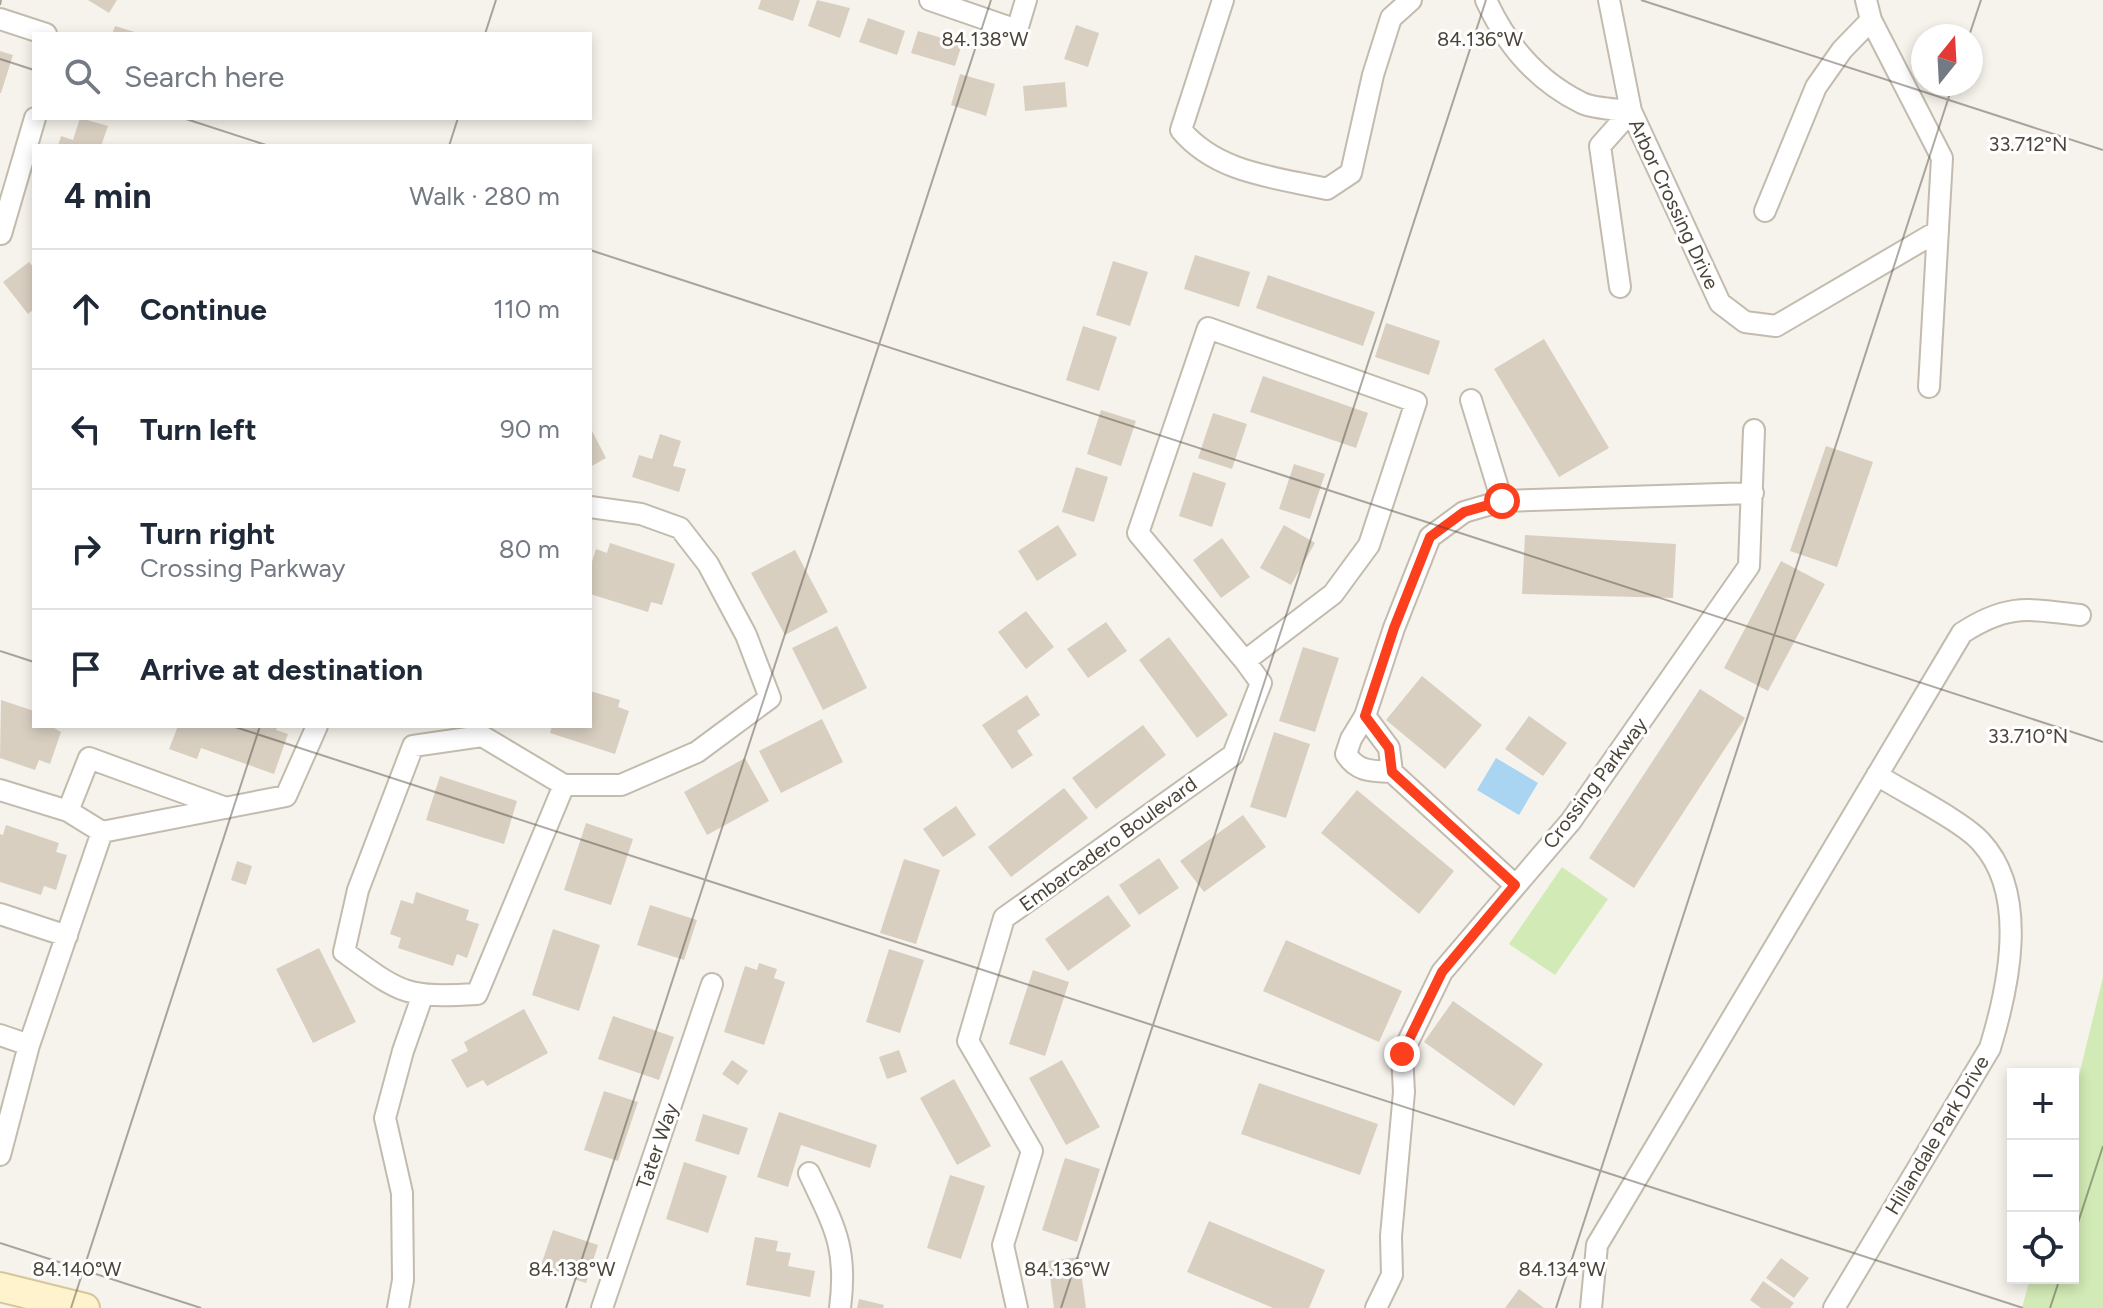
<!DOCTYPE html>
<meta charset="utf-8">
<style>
body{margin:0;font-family:Figtree,sans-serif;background:#f2f2f3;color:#1f2937}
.controls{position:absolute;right:24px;bottom:24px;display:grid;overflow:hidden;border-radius:0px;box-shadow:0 4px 12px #0003}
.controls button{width:72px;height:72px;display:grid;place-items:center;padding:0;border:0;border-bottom:2px solid #e0e1e3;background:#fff;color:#1f2937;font:40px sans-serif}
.compass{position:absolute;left:1911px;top:24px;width:72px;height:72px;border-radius:50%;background:#fff;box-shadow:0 4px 12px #0003;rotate:18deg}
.stop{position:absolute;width:24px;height:24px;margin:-18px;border:6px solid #fc3f1d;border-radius:50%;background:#fff}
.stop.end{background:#fc3f1d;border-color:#fff;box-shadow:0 2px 8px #0008}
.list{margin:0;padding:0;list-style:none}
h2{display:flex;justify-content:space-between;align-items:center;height:104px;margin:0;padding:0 32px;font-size:34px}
h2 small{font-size:26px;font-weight:400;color:#747a83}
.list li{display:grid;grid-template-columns:52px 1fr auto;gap:24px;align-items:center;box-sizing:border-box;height:120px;padding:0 32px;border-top:2px solid #e0e1e3}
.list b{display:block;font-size:30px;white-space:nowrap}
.list p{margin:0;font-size:26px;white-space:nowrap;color:#747a83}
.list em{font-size:26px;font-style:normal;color:#747a83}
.icon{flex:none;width:44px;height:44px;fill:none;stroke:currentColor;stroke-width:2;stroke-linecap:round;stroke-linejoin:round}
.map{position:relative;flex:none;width:2103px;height:1308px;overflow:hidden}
.search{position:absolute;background:#fff;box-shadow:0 4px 12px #0003;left:32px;top:32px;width:560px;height:88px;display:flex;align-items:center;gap:20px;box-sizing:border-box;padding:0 28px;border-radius:0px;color:#747a83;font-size:30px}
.panel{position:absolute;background:#fff;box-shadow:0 4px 12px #0003;left:32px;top:144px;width:560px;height:584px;border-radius:0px}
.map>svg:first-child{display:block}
.green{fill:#d2eab5}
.water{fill:#a9d4f2}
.building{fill:#d8cfc1}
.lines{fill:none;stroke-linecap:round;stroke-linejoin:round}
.minor-casing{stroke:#c2bbae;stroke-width:24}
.secondary-casing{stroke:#d6c79b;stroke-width:32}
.minor{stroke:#fff;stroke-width:20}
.secondary{stroke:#fff3cd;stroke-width:28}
.route{stroke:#fc3f1d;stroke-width:10}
.ticks{fill:none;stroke:#4b4439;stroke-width:2;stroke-opacity:0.45}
.labels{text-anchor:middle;stroke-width:6;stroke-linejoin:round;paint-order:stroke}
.street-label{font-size:20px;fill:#4b4439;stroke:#fff}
.ticks-label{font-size:20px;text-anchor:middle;fill:#4b4439;stroke:#fff;stroke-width:6;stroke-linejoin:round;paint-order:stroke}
</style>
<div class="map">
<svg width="2103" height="1308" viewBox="0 0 2103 1308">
<rect width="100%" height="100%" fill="#f6f3ec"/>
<path class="green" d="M1562,867L1608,899L1555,975L1509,944Z
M2103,977V1308H2022L2030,1278H2073V1100Z"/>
<path class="water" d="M1496,758L1538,783L1519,815L1477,790Z"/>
<path class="building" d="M88,0H117L109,13Z
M761,0H800L793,21L758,9Z
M817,0L850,8L840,38L808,26Z
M868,18L905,31L897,55L859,42Z
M1076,25L1099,33L1088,67L1064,59Z
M115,26L138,33V34H112Z
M918,31L962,44L955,66L911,53Z
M0,51L13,55L1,93H0Z
M960,74L995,84L986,116L951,105Z
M1065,82L1067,107L1025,111L1023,86Z
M80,118L108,126L101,146H58L61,136L73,140Z
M1195,255L1250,272L1239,307L1184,289Z
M1113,261L1148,272L1130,326L1096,315Z
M29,262L34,268V309L28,314L3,282Z
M1268,275L1375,312L1363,346L1256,308Z
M1386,323L1440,341L1429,375L1375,357Z
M1083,326L1117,337L1099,391L1066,380Z
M1544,339L1609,448L1559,477L1494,369Z
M1263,376L1368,413L1356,448L1250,412Z
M1101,410L1136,421L1121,466L1087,454Z
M1213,413L1247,424L1232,469L1198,458Z
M590,427L606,458L590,467Z
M660,434L681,441L673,466L686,469L679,492L632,477L639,455L652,459Z
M1826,446L1873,462L1837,567L1790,551Z
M1294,464L1325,474L1310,519L1279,509Z
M1076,467L1108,477L1094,522L1062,512Z
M1193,472L1226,483L1212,527L1179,516Z
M1058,525L1077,555L1037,581L1018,551Z
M1284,525L1315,543L1291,585L1260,568Z
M1525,535L1676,544L1673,598L1522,594Z
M1222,538L1250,577L1221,598L1193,560Z
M610,543L675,564L662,605L651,602L648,612L590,594V568L596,549L607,553Z
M795,550L828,612L785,635L751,573Z
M1781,561L1825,584L1768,691L1724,668Z
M1026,611L1054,647L1026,669L998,632Z
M1106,622L1127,651L1088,678L1067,649Z
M837,626L867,688L823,710L792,648Z
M1169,637L1228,715L1197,738L1139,660Z
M1303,647L1339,658L1315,732L1279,721Z
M1422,676L1482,725L1445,769L1386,720Z
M1700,689L1745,718L1634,888L1589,858Z
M590,691L620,700L618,707L629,711L615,754L550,733L552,726H590Z
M1027,695L1040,715L1017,731L1033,755L1012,769L982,725Z
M1,700L34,711V726H51L61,732L50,764L39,760L35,770L0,758Z
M1529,716L1567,743L1543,776L1505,749Z
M822,719L843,762L781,793L759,751Z
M1143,725L1166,755L1096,809L1072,778Z
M178,726H278L276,730L288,734L274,774L201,748L197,759L169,749Z
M1274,732L1310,744L1286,818L1250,807Z
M745,758L769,801L707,835L684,792Z
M440,776L517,801L504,844L426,820Z
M1064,788L1088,818L1011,877L988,847Z
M1357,790L1454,871L1419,914L1321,833Z
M956,806L976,835L943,857L923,829Z
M1243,815L1266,847L1204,892L1180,861Z
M586,823L633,839L611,905L564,890Z
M6,825L59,843L56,852L67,855L56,890L44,886L41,895L0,882V834L3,835Z
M1159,858L1179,888L1139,915L1119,885Z
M904,859L940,870L916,944L880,933Z
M237,861L252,866L246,885L231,880Z
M416,892L469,910L466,920L479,924L467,958L457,954L453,966L398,948L401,938L390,934L401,900L413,904Z
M1108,895L1131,926L1068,971L1045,939Z
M650,905L697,920L684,960L637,945Z
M553,929L600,945L579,1011L532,995Z
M1286,940L1402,991L1379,1042L1263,991Z
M319,948L356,1022L313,1043L276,969Z
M889,949L924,960L900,1033L866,1022Z
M759,963L777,969L774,978L785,982L764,1045L724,1032L745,966L757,970Z
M1033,970L1069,982L1045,1056L1009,1044Z
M1453,1001L1543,1064L1514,1106L1424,1042Z
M524,1009L548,1053L487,1086L483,1080L467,1088L451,1060L468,1051L464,1042Z
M613,1016L674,1037L659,1080L598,1059Z
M899,1050L907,1072L887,1079L879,1057Z
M732,1060L748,1071L738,1085L722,1074Z
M1062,1060L1100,1127L1066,1145L1029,1078Z
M954,1079L991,1146L957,1165L920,1098Z
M1259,1083L1378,1124L1360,1175L1241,1134Z
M604,1091L638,1102L618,1161L584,1150Z
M779,1112L877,1145L870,1168L801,1145L788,1187L757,1177Z
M703,1114L748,1128L739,1155L695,1141Z
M1065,1158L1100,1169L1077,1242L1042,1230Z
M684,1162L727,1176L708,1233L666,1219Z
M950,1175L985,1186L961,1259L927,1248Z
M1209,1221L1325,1270L1309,1308H1273L1187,1272Z
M553,1230L598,1245L586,1283L540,1268Z
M755,1237L778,1241L776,1251L791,1253L788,1266L815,1271L810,1297L746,1285Z
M1079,1257L1086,1308H1054L1048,1261Z
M1781,1258L1809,1278L1794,1298L1766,1278Z
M1763,1281L1794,1303L1790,1308H1761L1750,1300Z
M1519,1289L1544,1308H1505Z
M859,1299L884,1305L883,1308H857Z"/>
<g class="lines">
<defs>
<path id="minor" d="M930,0L1017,30L1026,0
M1223,0L1181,130C1217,173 1274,177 1327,189L1351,173L1373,75L1391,18L1411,0
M1486,0C1506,44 1537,81 1582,103C1595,109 1616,109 1631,111
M1609,0L1631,111L1720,303L1745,322L1776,326L1938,231
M0,19L46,34
M1871,20L1942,158L1929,387
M1765,211L1816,87L1842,50L1871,20L1866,0
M1,234L35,118
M1620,287L1600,146L1631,111
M1471,400L1502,501L1753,493
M1365,716L1389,748L1392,772L1515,885
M482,736L564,785L477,994C405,998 402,994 344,952L358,890L413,746Z
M1392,772C1372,771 1357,772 1346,754L1351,739L1365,716L1394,628L1430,537L1464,512L1502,501
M564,785H621L697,752L770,698L746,635L708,564L680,528L641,514L590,507
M0,790L68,811
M102,832L68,811L89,758L226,808
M0,914L67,936
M0,1035L29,1045
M0,1155L29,1045L102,832L286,796L317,726
M809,1173C834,1226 848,1247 840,1308
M398,1308L403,1280L402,1193L385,1118L403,1051L422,997
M602,1308L712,984
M1017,1308L1003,1245L1032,1151L968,1041L1004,918L1233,755L1261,683L1245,661L1333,594L1369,545L1416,402L1208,328L1138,533L1245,661
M1376,1308L1392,1275L1391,1236L1404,1092L1402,1054L1442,972L1571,821L1749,566L1754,430
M1591,1308L1597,1245L1962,633C2008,603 2028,609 2080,615
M1834,1308L1990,1048C2009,986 2029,894 1981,842C1964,822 1902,791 1877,775"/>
<path id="secondary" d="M0,1287L85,1308"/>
</defs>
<use href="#minor" class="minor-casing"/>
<use href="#secondary" class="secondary-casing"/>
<use href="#minor" class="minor"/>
<use href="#secondary" class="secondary"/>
</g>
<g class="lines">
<path class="route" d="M1402,1054L1442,972L1515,885L1392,772L1389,748L1365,716L1394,628L1430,537L1464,512L1502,501"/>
</g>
<path class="ticks" d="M1641,0L2103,150M0,5L1,0M485,34L496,0M1969,36L1981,0M0,59L34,70M183,118L269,146M449,146L458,118M590,250L2103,742M0,651L34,662M232,726L2023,1308M2073,1238L2103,1146M0,1243L201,1308M71,1308L260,726M566,1308L991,0M1061,1308L1486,0M1556,1308L1953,84M2050,1308L2060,1278"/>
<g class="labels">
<g class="street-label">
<text transform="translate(1674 204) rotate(65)" y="7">Arbor Crossing Drive</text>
<text transform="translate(1595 783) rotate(-53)" y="7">Crossing Parkway</text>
<text transform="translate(1108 844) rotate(-36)" y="7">Embarcadero Boulevard</text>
<text transform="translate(1937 1135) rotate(-59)" y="7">Hillandale Park Drive</text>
<text transform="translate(657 1146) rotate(-71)" y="7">Tater Way</text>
</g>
</g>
<g class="ticks-label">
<text x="985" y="46">84.138°W</text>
<text x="1480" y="46">84.136°W</text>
<text x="2028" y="151">33.712°N</text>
<text x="2028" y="743">33.710°N</text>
<text x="77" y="1276">84.140°W</text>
<text x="572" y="1276">84.138°W</text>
<text x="1067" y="1276">84.136°W</text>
<text x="1562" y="1276">84.134°W</text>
</g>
</svg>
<div class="controls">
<button>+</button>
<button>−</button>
<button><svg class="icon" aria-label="locate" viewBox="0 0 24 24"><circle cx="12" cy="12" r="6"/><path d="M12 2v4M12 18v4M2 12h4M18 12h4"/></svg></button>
</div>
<svg class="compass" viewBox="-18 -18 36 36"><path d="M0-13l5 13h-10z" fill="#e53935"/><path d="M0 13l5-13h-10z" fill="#747a83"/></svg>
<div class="stop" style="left:1502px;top:501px"></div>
<div class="stop end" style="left:1402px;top:1054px"></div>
<div class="search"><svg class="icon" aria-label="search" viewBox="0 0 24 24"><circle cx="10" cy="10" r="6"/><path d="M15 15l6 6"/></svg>Search here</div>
<section class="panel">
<h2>4 min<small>Walk · 280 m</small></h2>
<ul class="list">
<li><svg class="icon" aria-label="ahead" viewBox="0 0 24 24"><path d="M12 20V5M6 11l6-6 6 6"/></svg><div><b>Continue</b></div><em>110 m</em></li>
<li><svg class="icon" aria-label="left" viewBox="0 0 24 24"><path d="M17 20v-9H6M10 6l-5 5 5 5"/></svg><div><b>Turn left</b></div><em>90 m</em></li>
<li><svg class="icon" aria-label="right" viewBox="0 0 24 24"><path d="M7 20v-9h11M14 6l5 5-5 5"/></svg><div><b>Turn right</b><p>Crossing Parkway</p></div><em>80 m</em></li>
<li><svg class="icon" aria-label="arrive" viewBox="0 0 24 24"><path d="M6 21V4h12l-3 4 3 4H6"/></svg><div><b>Arrive at destination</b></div></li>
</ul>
</section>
</div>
